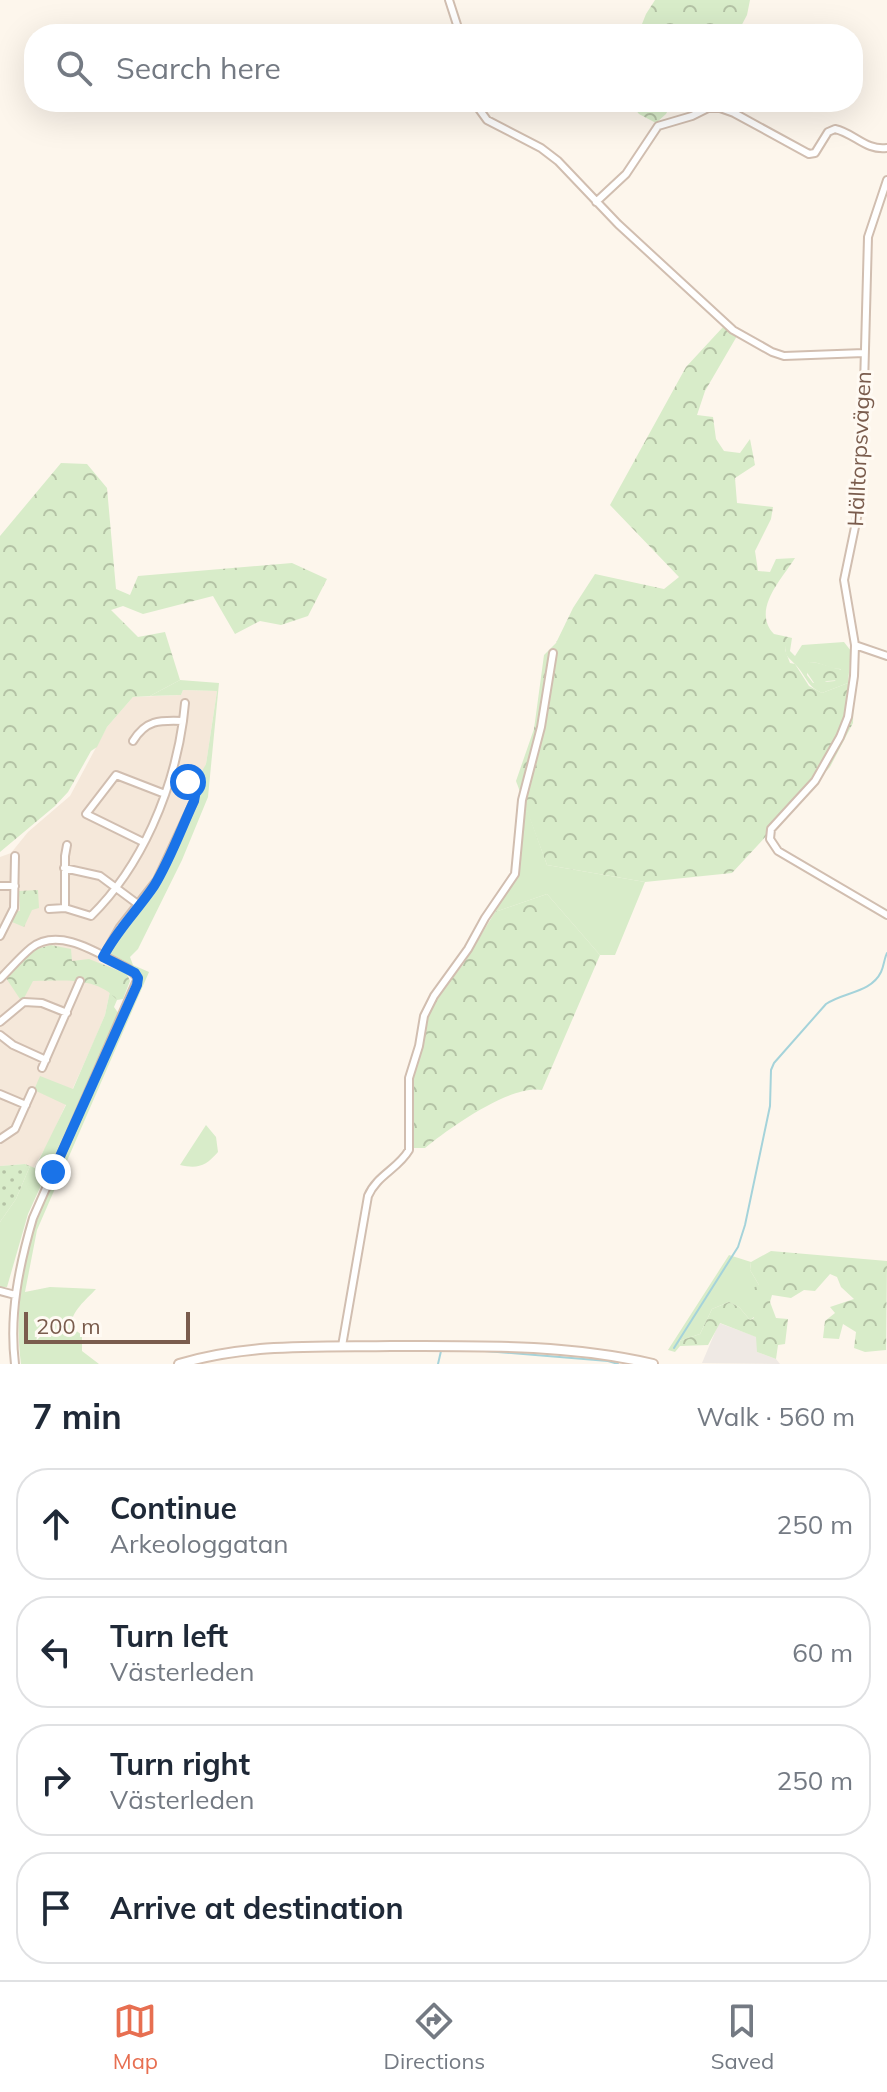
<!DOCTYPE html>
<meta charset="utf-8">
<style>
body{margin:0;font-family:Mulish,sans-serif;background:#f2f2f3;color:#1f2937}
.scale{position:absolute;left:24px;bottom:20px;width:166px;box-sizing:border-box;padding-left:8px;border:4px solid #7a5c4d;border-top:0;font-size:22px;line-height:28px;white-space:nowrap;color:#7a5c4d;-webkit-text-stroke:6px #fffaf3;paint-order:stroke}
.stop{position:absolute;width:24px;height:24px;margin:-18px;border:6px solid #1a73e8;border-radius:50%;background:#fff}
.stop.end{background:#1a73e8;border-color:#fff;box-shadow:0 2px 8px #0008}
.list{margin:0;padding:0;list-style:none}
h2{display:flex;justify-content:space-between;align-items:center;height:104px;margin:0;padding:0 32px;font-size:34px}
h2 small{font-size:26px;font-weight:400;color:#747a83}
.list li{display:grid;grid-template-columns:52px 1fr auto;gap:24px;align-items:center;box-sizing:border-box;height:112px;margin:0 16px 16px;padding:0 16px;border:2px solid #e0e1e3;border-radius:32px}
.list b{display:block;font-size:30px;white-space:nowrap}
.list p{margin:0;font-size:26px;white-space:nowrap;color:#747a83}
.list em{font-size:26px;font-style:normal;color:#747a83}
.icon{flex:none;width:44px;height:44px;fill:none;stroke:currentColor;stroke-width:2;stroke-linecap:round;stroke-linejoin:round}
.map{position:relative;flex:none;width:887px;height:1364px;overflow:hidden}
.search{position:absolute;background:#fff;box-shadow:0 8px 32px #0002;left:24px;right:24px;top:24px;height:88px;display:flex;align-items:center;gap:20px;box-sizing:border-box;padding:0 28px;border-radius:32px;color:#747a83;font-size:30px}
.sheet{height:616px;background:#fff}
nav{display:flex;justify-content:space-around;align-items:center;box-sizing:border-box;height:112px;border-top:2px solid #e0e1e3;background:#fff;font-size:22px;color:#747a83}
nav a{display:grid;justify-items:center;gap:4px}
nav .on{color:#e76f51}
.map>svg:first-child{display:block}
.residential{fill:#f5e8da}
.industrial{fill:#efe9e4}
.grass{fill:#d8ecc9;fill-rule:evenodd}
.forest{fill:url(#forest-crowns)}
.park{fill:url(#park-dots)}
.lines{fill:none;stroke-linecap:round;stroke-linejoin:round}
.stream{stroke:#a5d3da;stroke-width:2}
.minor-casing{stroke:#d1beb0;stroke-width:10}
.secondary-casing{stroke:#d6c0b0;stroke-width:12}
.minor{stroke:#fff;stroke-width:6}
.secondary{stroke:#fff;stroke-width:8}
.route{stroke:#1a73e8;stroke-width:10}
.labels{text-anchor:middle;stroke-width:6;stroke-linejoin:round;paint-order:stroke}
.street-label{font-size:22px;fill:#7a5c4d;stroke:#fffaf3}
</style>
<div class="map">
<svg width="887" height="1364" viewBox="0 0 887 1364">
<defs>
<pattern id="forest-crowns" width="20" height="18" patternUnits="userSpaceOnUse" patternTransform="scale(2)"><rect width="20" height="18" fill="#d8ecc9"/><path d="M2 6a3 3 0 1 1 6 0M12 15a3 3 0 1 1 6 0" fill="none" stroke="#b4c2a5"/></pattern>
<pattern id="park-dots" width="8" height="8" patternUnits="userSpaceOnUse" patternTransform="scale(2)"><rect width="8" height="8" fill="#d8ecc9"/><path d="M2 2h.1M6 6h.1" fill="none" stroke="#b4c2a5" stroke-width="1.8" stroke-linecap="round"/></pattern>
</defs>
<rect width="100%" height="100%" fill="#fdf6ec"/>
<path class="residential" d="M183,690L217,691L206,764L153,881L103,948L99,962L121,971L110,991L105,1015L94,1041L49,1142L33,1168L25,1164L0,1166V857L11,853L28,832L70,796L107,727L133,697L181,695Z"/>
<path class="industrial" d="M719,1323L757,1337V1352L776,1359L780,1364L702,1363Z"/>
<path class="grass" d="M788,637L792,638L790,651L795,656L802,645L844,642L851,651L848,683L822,693C809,687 808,681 800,670C791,657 780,658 788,637ZM809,662C821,662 829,669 841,669L835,681L813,683L807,675Z
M180,680L219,683L208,797L182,860L138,949L130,957L133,965L149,972L37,1230L25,1292L50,1287L96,1289C86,1300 71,1311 71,1327L82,1335V1351L99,1364H21C9,1268 43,1201 81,1117C101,1071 122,1024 143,977C135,965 117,965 109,952L117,938L157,886L197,794L192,782L177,775L176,767L201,773L206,764L217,691L183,690L181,695L150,696Z
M524,801L547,865L645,882L615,955H600L547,894L495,912L519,870Z
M110,991L117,1000L114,1007L119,1014L28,1214L7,1287H0V1222L16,1199L30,1166L35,1168L66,1105L34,1090L40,1076L73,1089L105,1015Z
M206,1125L216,1137L218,1152C206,1166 198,1169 180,1165Z
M729,1255L751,1262L750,1270L759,1285L754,1317L750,1320L739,1307L729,1302L712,1309L700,1334L679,1341L680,1346L675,1352L668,1350Z"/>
<path class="forest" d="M655,0H750L747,15L737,34H638L646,14Z
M629,102H672L666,114L656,123L639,114Z
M723,327L737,336L705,391L697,415L713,417L716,439L724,451L740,453L750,439L755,465L735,478L737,503L773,507L771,519L755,551L758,571L770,572L776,559L795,558C782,579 751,610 774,634L788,637L785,650L790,663L795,664L809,686L822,693L848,683L854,685L853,723L830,767L732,873L645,882L547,865L516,781L534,729L544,655L556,643L573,608L595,574L664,589L679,577L610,505L686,367Z
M61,463L87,464L107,488L116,589L130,595L138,576L292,563L327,579L308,616L281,625L260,621L235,634L213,596L143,614L123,606L111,610L138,637L165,632L180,680L150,696L133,697L107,727L97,747L91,751L68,792L55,806L0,852V536Z
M809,662C820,662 831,668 843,670L841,680L827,681L816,686L804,668Z
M38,890L39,908L32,910L24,927L12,922L15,911H20L19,891Z
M547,894L600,955L542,1090C511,1084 449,1128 425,1148H411V1081L427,1016L440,992L462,966L495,912Z
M51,945L71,949L72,961L89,959L127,974L130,981L123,999L117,1000C97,976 60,981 33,981L22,1002L6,978L33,950Z
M771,1251L887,1261L886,1350L865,1352L854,1348L856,1332L843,1324L839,1339L823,1338L825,1321L835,1313L830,1307L854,1299L841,1287L837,1277L830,1274L815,1291L804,1290L791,1298L772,1295L770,1302L776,1318L788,1319L785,1344L778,1345L776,1359L757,1352L756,1337L720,1323L708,1345L680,1346L679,1341L700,1334L712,1309L729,1302L739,1307L750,1320L754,1318L746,1292L759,1285L750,1270L751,1262Z"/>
<path class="park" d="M25,1164L30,1166L16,1199L0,1222V1166Z"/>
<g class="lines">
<path class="stream" d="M674,1348L738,1247L745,1225L770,1106L771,1070L774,1063L826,1004C843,992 871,993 881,972C884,966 884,959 887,953
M438,1364L441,1351H485L608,1361L618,1364"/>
<defs>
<path id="minor" d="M449,0L460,34
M474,102L487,120L541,148L558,161L618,224L733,330L772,352L784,356L864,353
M887,180L868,237L861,498L844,580L855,645L854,676L848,717L840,737L815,781L771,829L770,839L778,851L887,915
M596,202L626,174L658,126L692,116L708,108H720L734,113L809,154L815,153L828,132L835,129C854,133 866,151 887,148
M855,645L887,656
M183,721L185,703
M143,842L86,814L116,775L165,794
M67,845L65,856V908L91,916C142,866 173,791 183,721C159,720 146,720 133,741
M64,868L100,876L139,905
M0,886H15
M49,909L65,908
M0,936L14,908L15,856
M103,957L120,927L157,880L194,801V787L172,775
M0,979C10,969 20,957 31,948C60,925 102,956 129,969L138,978L33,1218C19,1266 9,1314 15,1364
M0,1022L24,1002L42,1003L67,1013
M0,1035L13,1045L46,1060
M42,1068L80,981
M0,1094L26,1105
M0,1139L15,1129L32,1091
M0,1291L15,1295
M342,1346L368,1196C377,1175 398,1169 409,1150V1078L419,1046L424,1016L434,996L468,949L485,918L515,874L522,800L541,727L553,653"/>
<path id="secondary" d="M179,1364C248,1343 319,1347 391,1346C479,1346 567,1344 653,1364"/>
</defs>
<use href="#minor" class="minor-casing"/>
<use href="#secondary" class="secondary-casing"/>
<use href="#minor" class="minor"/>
<use href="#secondary" class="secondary"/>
</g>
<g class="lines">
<path class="route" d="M53,1172L137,985L138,978L135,973L103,957C117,930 137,911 154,886C170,860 181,829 194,801L196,790L188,782"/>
</g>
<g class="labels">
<g class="street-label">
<text transform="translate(859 449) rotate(-87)" y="8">Hälltorpsvägen</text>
</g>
</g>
</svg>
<div class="scale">200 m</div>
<div class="stop" style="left:188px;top:782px"></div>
<div class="stop end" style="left:53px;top:1172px"></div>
<div class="search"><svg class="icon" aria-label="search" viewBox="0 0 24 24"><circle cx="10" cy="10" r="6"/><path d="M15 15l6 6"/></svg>Search here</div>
</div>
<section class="sheet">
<h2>7 min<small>Walk · 560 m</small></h2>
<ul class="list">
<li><svg class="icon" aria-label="ahead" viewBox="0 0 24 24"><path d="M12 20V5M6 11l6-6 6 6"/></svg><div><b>Continue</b><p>Arkeologgatan</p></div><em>250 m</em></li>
<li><svg class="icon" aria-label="left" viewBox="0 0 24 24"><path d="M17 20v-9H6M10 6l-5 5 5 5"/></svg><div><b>Turn left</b><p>Västerleden</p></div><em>60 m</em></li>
<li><svg class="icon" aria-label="right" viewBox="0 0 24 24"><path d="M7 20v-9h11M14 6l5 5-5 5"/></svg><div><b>Turn right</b><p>Västerleden</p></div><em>250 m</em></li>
<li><svg class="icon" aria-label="arrive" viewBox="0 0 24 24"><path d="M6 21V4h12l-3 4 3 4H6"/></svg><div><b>Arrive at destination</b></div></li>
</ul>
</section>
<nav>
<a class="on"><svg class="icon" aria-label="map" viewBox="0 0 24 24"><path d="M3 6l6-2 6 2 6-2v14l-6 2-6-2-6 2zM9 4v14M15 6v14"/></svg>Map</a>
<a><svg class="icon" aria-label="directions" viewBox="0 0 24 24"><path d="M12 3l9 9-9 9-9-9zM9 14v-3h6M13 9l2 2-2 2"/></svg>Directions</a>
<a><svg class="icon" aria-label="saved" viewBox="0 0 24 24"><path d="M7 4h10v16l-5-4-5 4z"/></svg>Saved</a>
</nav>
